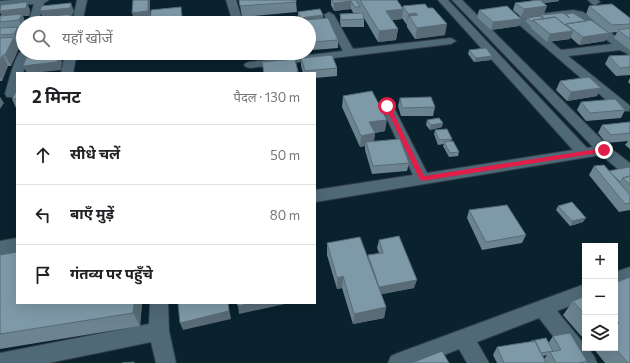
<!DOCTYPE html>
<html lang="hi">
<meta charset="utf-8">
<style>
body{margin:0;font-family:Commissioner,"Noto Sans Devanagari",sans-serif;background:#f6f6f6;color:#202124}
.controls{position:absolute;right:12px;bottom:12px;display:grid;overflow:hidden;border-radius:0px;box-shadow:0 4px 16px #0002}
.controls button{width:36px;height:36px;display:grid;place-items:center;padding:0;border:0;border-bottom:1px solid #e0e0e0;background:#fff;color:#202124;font:20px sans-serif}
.stop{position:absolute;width:12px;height:12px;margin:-9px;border:3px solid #e11d48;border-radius:50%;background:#fff}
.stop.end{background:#e11d48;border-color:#fff;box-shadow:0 1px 4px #0008}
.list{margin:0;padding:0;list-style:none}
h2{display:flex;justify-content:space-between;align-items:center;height:52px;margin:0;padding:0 16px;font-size:17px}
h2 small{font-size:13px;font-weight:400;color:#757577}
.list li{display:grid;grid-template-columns:26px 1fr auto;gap:12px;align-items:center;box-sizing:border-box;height:60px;padding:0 16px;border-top:1px solid #e0e0e0}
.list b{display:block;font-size:15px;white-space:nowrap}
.list em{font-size:13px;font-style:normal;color:#757577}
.icon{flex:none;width:22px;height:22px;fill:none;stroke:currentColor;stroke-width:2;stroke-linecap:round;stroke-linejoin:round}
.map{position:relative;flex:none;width:630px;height:363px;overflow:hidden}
.search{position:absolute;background:#fff;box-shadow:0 4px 16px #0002;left:16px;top:16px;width:300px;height:44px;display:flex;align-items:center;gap:10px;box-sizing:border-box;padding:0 14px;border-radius:22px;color:#757577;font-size:15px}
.panel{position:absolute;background:#fff;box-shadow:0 4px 16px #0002;left:16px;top:72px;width:300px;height:232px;border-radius:0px}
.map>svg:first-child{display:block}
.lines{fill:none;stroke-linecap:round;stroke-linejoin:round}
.street-casing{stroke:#313c46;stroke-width:2}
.street{fill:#4f6977;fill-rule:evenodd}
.wall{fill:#6c8490}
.shaded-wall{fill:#586b76}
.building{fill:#7e99a8;stroke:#586b76}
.route{fill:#e11d48}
</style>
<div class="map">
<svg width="630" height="363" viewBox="0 0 630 363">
<rect width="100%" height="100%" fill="#09222d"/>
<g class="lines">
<defs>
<path id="street" d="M12,0H49L44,3L38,23H28L34,4L0,7V1Z
M77,0H87L82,23H72Z
M226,0H236L243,23H233Z
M438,0H448L587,148L593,147L452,0H462L609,147L630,163V176L625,175L601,155L315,202V190L413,175L381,106L382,103H392L393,106L427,173L573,150Z
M588,0H598L600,2L595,5L592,4Z
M573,10L583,12L630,47V55L620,50L568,56L629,105L630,107L629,111H619L515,21L518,17L522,16ZM573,16H576L612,44L561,50L527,21Z
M329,12L334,15L353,49L451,38L456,41L451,44L250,68L246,67L244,65L246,63L250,62L343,51L324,15Z
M23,50V53H30L23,73H17V94L15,97H7L5,94C8,85 15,52 23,50Z
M65,53H77L73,73H61Z
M17,238V252L0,255V241Z
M630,267V283L615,288V272Z
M585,284V300L557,311L585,345V348H588L594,356L597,363H574L539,318L477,342L489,363H467L459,349L424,363H388L391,356L398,353Z
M150,303H168L169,331L176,363H156L151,342L49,363H0V353L149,324Z"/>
</defs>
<use href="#street" class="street-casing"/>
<use href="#street" class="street"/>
</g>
<path class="wall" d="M239,0L296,2L297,12L242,17Z
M331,0H397L402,8L403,6L425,4L445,35L415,39L407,27V24V25L402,18V19L392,20L398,29L396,40L378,42L364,18V27H341L340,21V14H354L351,9L334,11L331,5Z
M535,0H559V1L544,3V14L521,17L513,10L515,3L536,0Z
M589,6L630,18V50L614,38L617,32L608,33L586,14Z
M0,9L30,10L29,16H23L25,22L23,28H19L22,35L18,42H16L19,48L11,66H8L2,81H0V16H2L0,12Z
M479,10L521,19L519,26L491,30L477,17Z
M298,12L323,15V18L338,40V48L313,50L309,39V23H300L298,19Z
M566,14L586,21L609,33L605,41L579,45L570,37V39L547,42L531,28V26L526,22L527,18L540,16L541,15Z
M469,50L492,56L491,60L474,62L468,54Z
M630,55V75L616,76L605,64L609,56Z
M301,58L337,68V76L315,78V73H303L301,66Z
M630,78V84L628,82Z
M560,81L597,96L567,101L556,90Z
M17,90V108H16L12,99Z
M343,96L385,131L375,133L374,141L409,163L407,171L372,174L365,150V146L360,147L342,107Z
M400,98L435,107L433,116H401L398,106Z
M581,102L625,110L621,118L586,121L577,110Z
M427,120L442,127L430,130L426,125Z
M630,122V149L625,145L628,141L606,143L598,133L602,125Z
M435,130L452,139L451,141L459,152L458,156L449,157L443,146L444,144L438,145L434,134Z
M594,166L609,171L630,168V210L619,212L589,175Z
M558,206L583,222L570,226L556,210Z
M469,210L526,235L522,243L482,250L467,218Z
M379,240L414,288L381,294L386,307L384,318L353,324L342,288L337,289L327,255V243L368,258V255L379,253L377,248Z
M0,255L17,303H142L140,326L0,349Z
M615,283L630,363H605L593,348H615Z
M585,296V334L581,336L563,315L573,301Z
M553,336L587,361L586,363H546L544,359L547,355L543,356L546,363H497L493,355L497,347L530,342L531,341L549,342Z"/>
<path class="shaded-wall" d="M148,0H150V19L134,20L132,13Z
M542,0H559V1L540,4Z
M351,1V9L334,11V3Z
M27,2L30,10L29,16H23L25,22V23H23V28L19,20L3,19L0,12V11Z
M71,3L74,11L72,16H70L72,22V23H47L43,19L40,11Z
M547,6L544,14L521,17L524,9Z
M181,7L183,18L184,23H182Z
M403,9L402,19L384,21L386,11Z
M416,13L415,24L409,16L407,24V25L408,14Z
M323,15V23L304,20V23H301V18Z
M521,19L519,26L491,30L493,22Z
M447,24L445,35L415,39L417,28Z
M18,27L22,35L18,42L14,34Z
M398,29L396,40L378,42L379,31Z
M573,31L570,39L547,42L550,34Z
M609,33L605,41L579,45L583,37Z
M14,37L19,48L11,66L5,55Z
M28,53H61L60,56L62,62L61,70L33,73H27L23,66L31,60Z
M3,55L8,66L2,81L0,77V60Z
M492,56L491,60L474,62L476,58Z
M601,88L597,96L567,101L571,92Z
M0,97L4,103L0,109Z
M387,120L385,131L368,134L369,122Z
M443,123L442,127L430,130L431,125Z
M375,133L373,145L366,142L365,146L360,147L361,136Z
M586,218L583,222L570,226L572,221Z
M343,276L342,288L337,289V278Z
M417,280L414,288L378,295L379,287Z
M134,303H142L140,326L133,313Z
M228,303L231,319L183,330L180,323Z
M253,303H285V304L239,314L238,306Z
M386,307L384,318L353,324L354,314Z
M585,331V334L581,336Z"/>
<path class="building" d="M133,0H148V11L132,13Z
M239,0H296V2L240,6Z
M332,0H356L360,7H355L351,1L334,3Z
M360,0H397L403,9L386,11L398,29L379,31Z
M540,0L547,6L524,9L515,3Z
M27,2L26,8L0,11L1,5Z
M71,3L70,8L40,11L42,6Z
M425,4L428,8H433L447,24L417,28L409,16L418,15L416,13L408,14L403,6Z
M612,4L630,18V24L612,25L589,6Z
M507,6L521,19L493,22L479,10Z
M181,7L182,23H150L151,10Z
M320,9L323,15L301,18L298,12Z
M363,13L364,19L341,20L340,14Z
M563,13L570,18L566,14L573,13L586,21L566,24L565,25L555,17L545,19L541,15Z
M22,14L19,20L0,22V16Z
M70,14L68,21L47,23H36L38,18Z
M540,16L544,19L533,20V22L527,18Z
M555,17L573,31L550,34L533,20Z
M328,18L338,40L313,42L309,32V23H306L304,20Z
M591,20L609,33L583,37L566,24Z
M18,27L14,34L0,35V28Z
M630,28V39L618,30Z
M14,37L5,55H3L0,60V38Z
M486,48L492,56L476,58L469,50Z
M59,55L57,62L23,66L26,58Z
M332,55L337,68L305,71L301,58Z
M630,55V67L620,68L609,56Z
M295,59L298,72L290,73H264L262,62Z
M589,77L601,88L571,92L560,81Z
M17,90V99H12Z
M372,91L387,120L369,122L375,133L361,136L343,96Z
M431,97L435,107L402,108L400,98Z
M615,99L625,110L590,113L581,102Z
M439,118L443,123L431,125L427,120Z
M630,122V133L611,135L602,125Z
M447,129L452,139L439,140L435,130Z
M400,139L409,163L373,166L366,142Z
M453,141L459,152L450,153L444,142Z
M604,165L630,195V203L625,204L594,166Z
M629,167L630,168V176L623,178L620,182L609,171Z
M630,176V185L623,178Z
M572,202L586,218L572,221L558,206Z
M507,205L526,235L486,242L469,210Z
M399,236L417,280L379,287L368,255L383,253L379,240Z
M360,237L386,307L354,314L343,276L337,278L327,243Z
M17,252V303H49V304L53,303H134L133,313L0,334V255Z
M630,277V363H628L615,348V325L619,323L615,318V283Z
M585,296V315L573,301Z
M178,303H213L214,304L217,303H228L229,311L180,323Z
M237,303H253L238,306Z
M570,333L587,361L578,363H556L550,352L561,350L553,336Z
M546,338L553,351L541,353L535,341L532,342L531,341Z
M535,341L546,363H504L497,347Z
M442,351L449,363H412Z
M134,362V363H122Z"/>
<path class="route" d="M385,105L390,106L424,176L604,148L607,150L604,152L422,181L419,178L385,106Z"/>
</svg>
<div class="controls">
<button>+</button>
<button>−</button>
<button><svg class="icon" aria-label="layers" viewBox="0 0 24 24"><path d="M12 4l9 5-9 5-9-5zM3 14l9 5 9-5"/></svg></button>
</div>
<div class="stop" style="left:387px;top:106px"></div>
<div class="stop end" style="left:604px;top:150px"></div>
<div class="search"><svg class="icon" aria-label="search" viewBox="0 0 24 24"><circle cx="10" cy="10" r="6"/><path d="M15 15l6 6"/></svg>यहाँ खोजें</div>
<section class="panel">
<h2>2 मिनट<small>पैदल · 130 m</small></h2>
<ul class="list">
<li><svg class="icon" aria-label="ahead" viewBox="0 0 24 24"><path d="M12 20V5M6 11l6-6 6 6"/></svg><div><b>सीधे चलें</b></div><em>50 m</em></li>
<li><svg class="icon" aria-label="left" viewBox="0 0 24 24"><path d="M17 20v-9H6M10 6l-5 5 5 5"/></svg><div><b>बाएँ मुड़ें</b></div><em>80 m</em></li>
<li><svg class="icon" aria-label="arrive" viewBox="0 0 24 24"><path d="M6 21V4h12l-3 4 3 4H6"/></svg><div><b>गंतव्य पर पहुँचे</b></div></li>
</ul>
</section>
</div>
